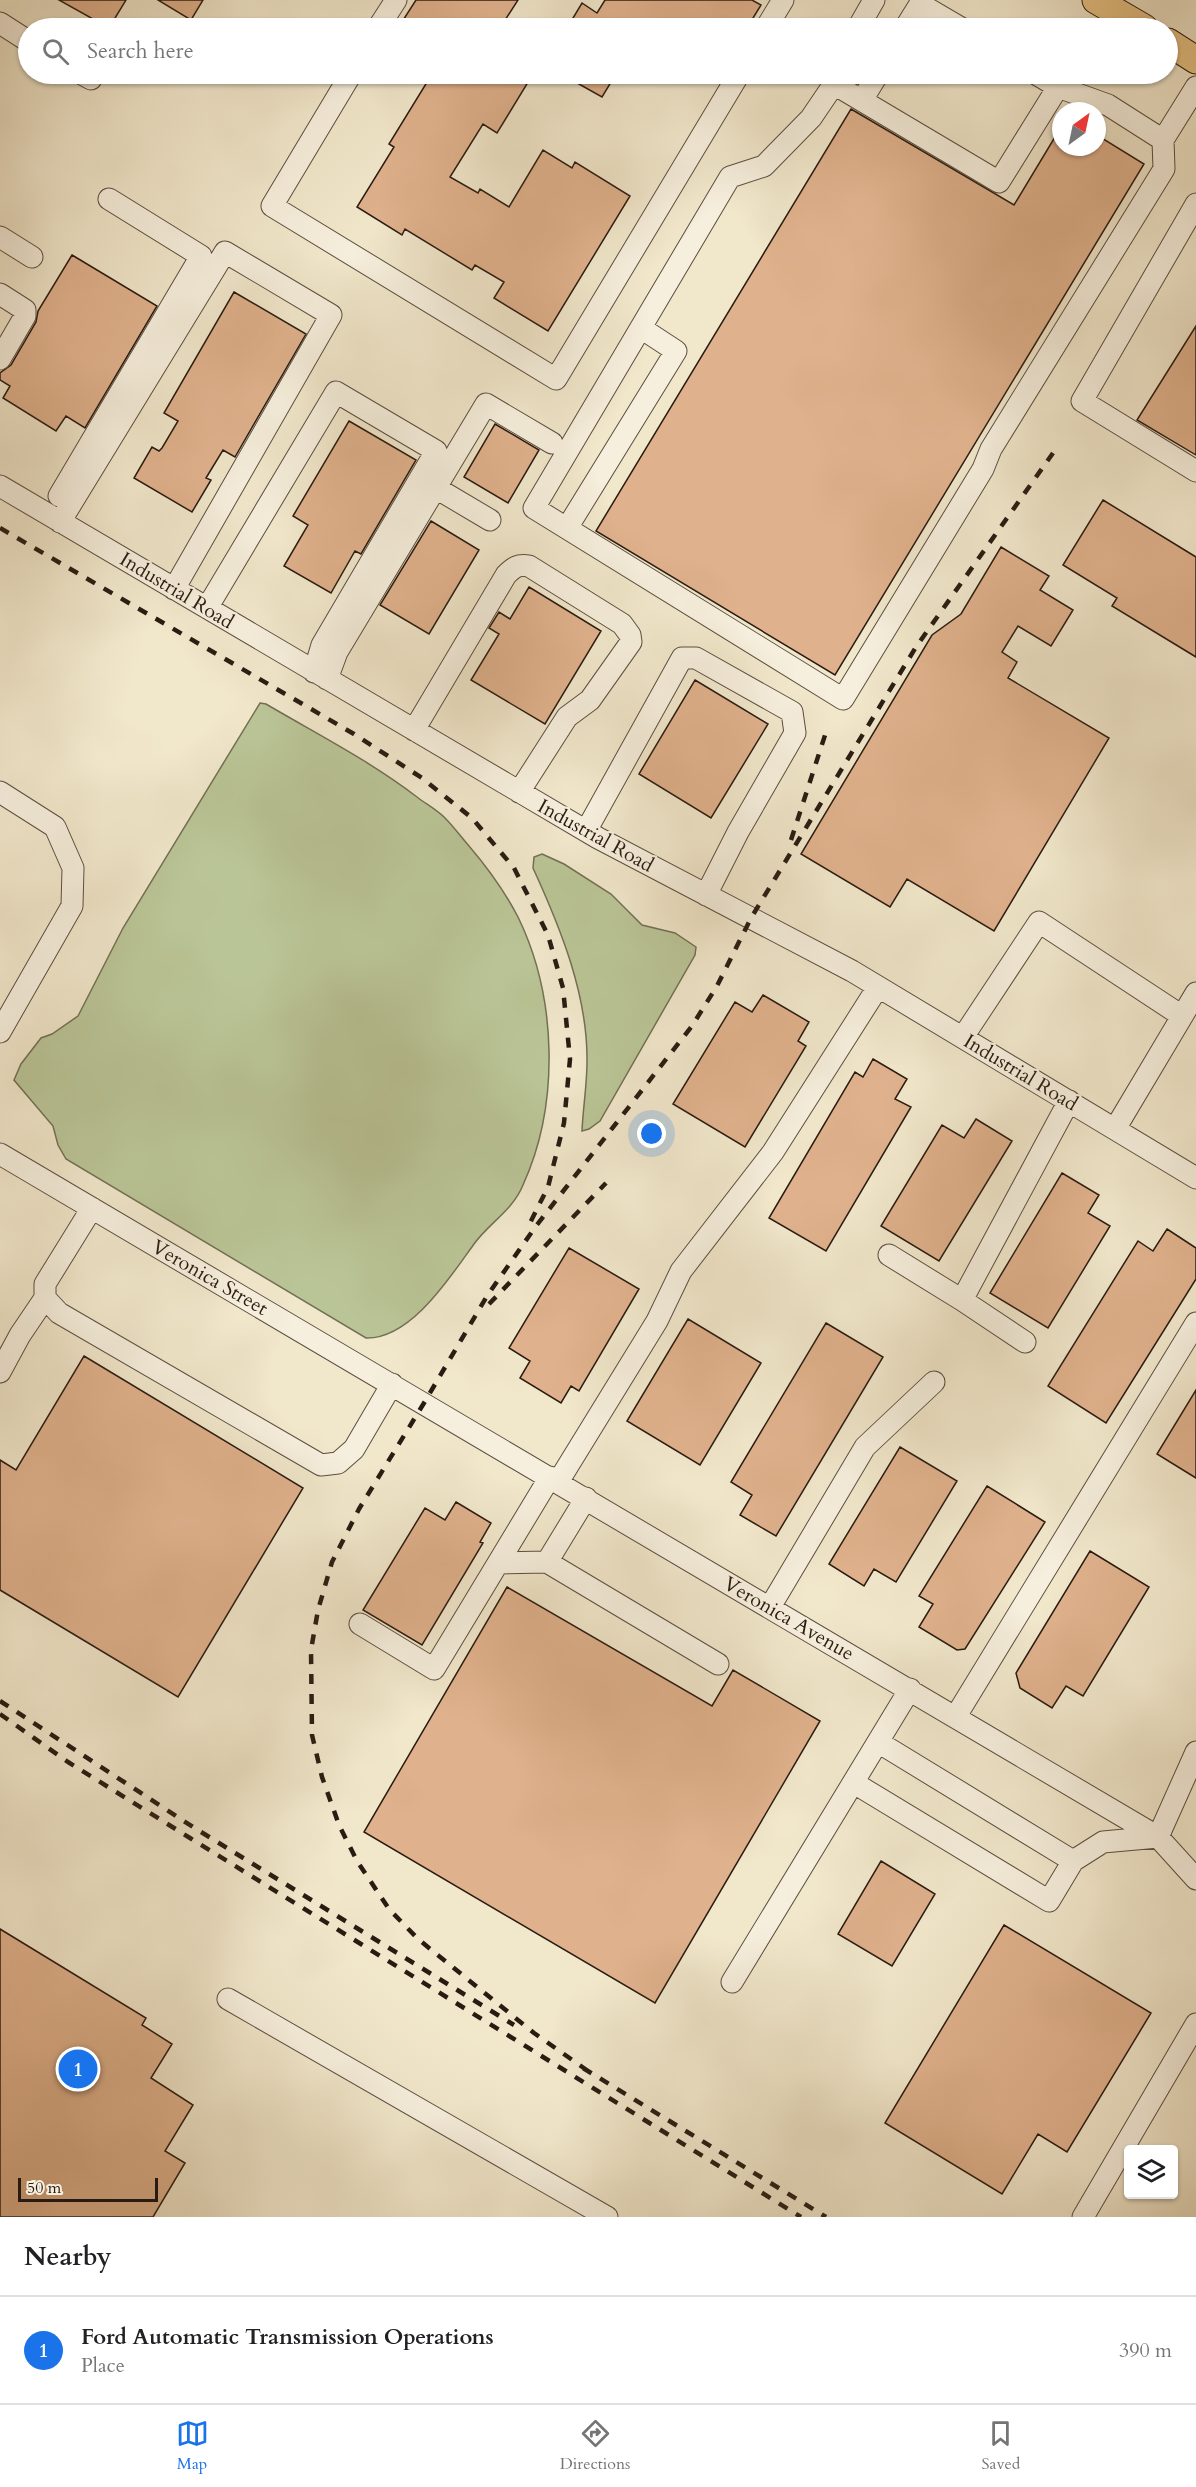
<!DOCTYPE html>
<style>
body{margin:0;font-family:Cardo,serif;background:#f6f6f6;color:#202124}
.controls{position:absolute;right:18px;bottom:18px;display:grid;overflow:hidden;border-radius:6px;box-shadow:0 2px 4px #0004}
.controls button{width:54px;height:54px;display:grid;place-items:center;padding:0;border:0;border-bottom:2px solid #e0e0e0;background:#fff;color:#202124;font:30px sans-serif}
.compass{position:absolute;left:1052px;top:102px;width:54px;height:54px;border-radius:50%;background:#fff;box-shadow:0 2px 4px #0004;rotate:33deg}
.scale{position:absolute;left:18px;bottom:15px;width:140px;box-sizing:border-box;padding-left:6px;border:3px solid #2a1b12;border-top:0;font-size:16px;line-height:21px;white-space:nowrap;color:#2a1b12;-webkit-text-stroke:4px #f6efdd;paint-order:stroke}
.you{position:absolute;left:652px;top:1134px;width:21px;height:21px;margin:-15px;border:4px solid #fff;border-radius:50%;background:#1a73e8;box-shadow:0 0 0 9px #1a73e833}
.badge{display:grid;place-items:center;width:39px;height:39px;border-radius:50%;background:#1a73e8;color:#fff;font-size:20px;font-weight:700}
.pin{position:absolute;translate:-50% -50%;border:3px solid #fff;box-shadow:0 2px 6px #0006}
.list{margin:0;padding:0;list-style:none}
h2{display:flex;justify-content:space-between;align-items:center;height:78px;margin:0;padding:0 24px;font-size:26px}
h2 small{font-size:20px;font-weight:400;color:#757577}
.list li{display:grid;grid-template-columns:39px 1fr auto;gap:18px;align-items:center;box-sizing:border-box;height:108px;padding:0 24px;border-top:2px solid #e0e0e0}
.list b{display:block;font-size:22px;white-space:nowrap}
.list p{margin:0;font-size:20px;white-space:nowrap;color:#757577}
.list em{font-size:20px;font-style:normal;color:#757577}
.icon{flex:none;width:33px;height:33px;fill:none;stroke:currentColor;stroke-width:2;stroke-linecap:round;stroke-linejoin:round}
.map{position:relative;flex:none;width:1196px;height:2217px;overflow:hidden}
.search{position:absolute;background:#fff;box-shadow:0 2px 4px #0004;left:18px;right:18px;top:18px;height:66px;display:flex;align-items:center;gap:15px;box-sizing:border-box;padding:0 21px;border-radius:33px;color:#757577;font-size:22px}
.sheet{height:186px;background:#fff}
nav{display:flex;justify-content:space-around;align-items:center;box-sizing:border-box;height:84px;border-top:2px solid #e0e0e0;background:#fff;font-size:16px;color:#757577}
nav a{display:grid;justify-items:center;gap:3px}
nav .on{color:#1a73e8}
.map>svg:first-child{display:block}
.green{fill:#bac597;stroke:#727054;stroke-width:1.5}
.building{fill:#dfb18c;stroke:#2a1b12;stroke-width:1.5}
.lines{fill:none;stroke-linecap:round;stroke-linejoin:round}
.minor-casing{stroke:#5c4e40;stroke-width:23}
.major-casing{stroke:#2a1b12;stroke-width:29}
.minor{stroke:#f6efdd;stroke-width:21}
.major{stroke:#e8c486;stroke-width:27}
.rail{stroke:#2a1b12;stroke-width:4.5;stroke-dasharray:10 10;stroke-linecap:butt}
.labels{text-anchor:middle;stroke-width:4.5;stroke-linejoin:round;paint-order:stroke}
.street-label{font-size:20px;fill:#2a1b12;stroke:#f6efdd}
</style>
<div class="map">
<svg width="1196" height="2217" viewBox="0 0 1196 2217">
<rect width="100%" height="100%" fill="#f1e7cb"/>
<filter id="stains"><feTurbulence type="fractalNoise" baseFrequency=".00333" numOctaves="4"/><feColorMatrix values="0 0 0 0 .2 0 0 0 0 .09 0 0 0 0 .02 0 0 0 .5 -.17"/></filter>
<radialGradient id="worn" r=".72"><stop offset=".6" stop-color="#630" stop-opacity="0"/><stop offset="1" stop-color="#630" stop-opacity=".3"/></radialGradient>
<path class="green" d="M260,703L266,704C317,734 370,761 417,797C426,804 437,810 445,818C454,827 461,837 469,846C487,867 505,892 518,917C557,997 560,1104 523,1185C513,1210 489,1223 474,1244C450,1277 411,1339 366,1338L66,1159L58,1145L53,1126L14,1080L21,1064L41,1038L52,1034L78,1016L123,928Z
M542,854L564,864L611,894L642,925L675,933L696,947L695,955L600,1121L589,1129L582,1131C583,1108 587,1085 587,1062C588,995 560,927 533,868L534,857Z"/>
<path class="building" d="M59,0H126L109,28Z
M158,0H203L191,20Z
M416,0H518L500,28H492L482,23L479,28H398Z
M605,0H752L761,5L747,28H567L582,3L597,13Z
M432,74H533L497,133L483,124L450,177L478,193L480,189L509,207L543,150L572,168L575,162L630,196L548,331L494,298L504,282L475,265L472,270L405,229L402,235L357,207L394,147L389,144Z
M561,74H616L602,97Z
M851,109L1014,205L1061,127V147H1097V135L1144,164L835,675L596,531Z
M72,255L157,306L85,428L66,416L56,431L3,398L10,386L0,380V373L11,365L36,322L38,311Z
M234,292L306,334L235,457L223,450L206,478L211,480L192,512L134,478L152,447L159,451L162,448L178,421L164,413Z
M1196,326V455L1137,420Z
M349,421L416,460L361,554L355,551L331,593L284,566L308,525L293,516Z
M495,424L539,450L508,503L464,477Z
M1103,500L1196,557V657L1112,606L1117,598L1063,565Z
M431,521L479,550L429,634L380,605Z
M1001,547L1049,576L1040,590L1073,610L1051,646L1018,626L1002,652L1017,662L1008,678L1109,738L994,931L907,879L890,907L801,854L932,635L961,614Z
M529,587L601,631L545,724L471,680L499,634L489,628L499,612L510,619Z
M695,680L768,724L711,818L639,774Z
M763,995L809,1022L798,1041L806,1046L745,1147L673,1104L735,1002L752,1012Z
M873,1059L907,1079L895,1099L911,1107L826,1251L769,1218L855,1072L863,1077Z
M976,1119L1012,1141L939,1261L881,1226L942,1125L964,1138Z
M1062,1173L1099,1195L1088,1213L1110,1226L1048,1328L990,1293Z
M1167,1229L1196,1248V1279L1106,1423L1048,1386L1138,1241L1153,1251Z
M569,1248L639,1289L579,1391L571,1386L561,1403L520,1378L530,1361L509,1348Z
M688,1319L761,1363L700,1465L627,1421Z
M826,1323L883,1357L776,1536L740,1515L752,1495L731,1482Z
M84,1356L303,1488L178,1697L0,1590V1460L16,1470Z
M1196,1390V1478L1157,1454Z
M900,1447L957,1481L896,1582L874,1569L864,1586L829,1564Z
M987,1486L1045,1522L965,1649L957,1650L919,1627L933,1604L919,1596Z
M456,1502L491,1523L480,1542L483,1543L422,1645L363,1610L425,1508L445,1520Z
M1090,1551L1149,1587L1083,1696L1066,1686L1052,1708L1020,1688L1016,1673Z
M507,1587L712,1706L733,1670L820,1721L655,2003L364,1832Z
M881,1861L935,1894L892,1966L838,1934Z
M1004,1925L1151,2013L1067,2152L1038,2134L1002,2194L885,2123Z
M0,1929L146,2018L142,2025L172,2044L151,2078L193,2105L165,2151L185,2163L153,2217H0Z"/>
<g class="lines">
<defs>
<path id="minor" d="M0,23L28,41
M378,28L396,0
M766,28L783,0
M858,28L874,0
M905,28L920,4L961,28
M82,74L91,79
M351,74L272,206L556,379L739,74
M836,74L834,84L999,182L1058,87L1108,105L1163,140L1196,87
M1036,74L1058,87
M834,84L811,118L764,166L730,177L534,508L843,699L983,469L991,449L1164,169L1163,140
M862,100L878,74
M1196,204L1082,401L1196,471
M0,237L32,257
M0,294L25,310V316L0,359
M0,486L598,838L852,971L1196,1178
M436,488L490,520
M59,496L201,256L109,199
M60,522L225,252L331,315L174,589
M567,528L676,351L641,328
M207,608L336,392L436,451L322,645L314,672
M327,679L337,652L486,404L552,443
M414,730L506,575C514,567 518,564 529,566L622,624L630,635L631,642L590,700L567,717L519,792
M0,792L55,827L73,868L72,906L0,1032
M586,831L682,658H696L792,712L795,733L738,832L706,895
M963,1037L1039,922L1182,1016
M1115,1129L1196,993
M0,1154L1158,1837L1196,1879
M92,1208L45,1284V1298L59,1313L321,1465L338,1463L354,1449L392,1384
M889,1255L962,1300L1069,1101
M962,1300L1025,1342
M0,1372L20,1335L45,1298
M558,1482L657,1321L681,1271L773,1152L878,987
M586,1498L547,1562L718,1664
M498,1563L547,1562
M770,1607L865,1447L934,1382
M360,1624L434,1669L550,1477
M956,1716L1196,1323
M854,1783L1049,1901L1073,1861L878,1742
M1158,1837L1196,1752
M1073,1861L1103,1842L1158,1837
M732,1982L910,1689
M228,1999L607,2217
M1083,2217L1196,2024"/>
<path id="major" d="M1096,0L1144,28
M1168,42L1196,60"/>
</defs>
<use href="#minor" class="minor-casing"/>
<use href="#major" class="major-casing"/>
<use href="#minor" class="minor"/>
<use href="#major" class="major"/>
<path class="rail" d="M0,528L354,734L422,778L472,818L514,868L548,935L563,988L570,1059L564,1123L548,1187L527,1229
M791,840L828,726
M489,1304L606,1183
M0,1701L193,1827L514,2025
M0,1714L68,1762L190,1838L801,2217
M583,2068L826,2217
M588,2071L534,2033L418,1939L389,1909L357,1861L339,1825L322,1777L312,1735L311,1650L318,1610L332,1562L359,1509L424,1403L487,1296L536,1226L692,1026L717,986L751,918L916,647L1053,453"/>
</g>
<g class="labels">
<g class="street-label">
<text transform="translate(177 590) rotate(31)" y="7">Industrial Road</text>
<text transform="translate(596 835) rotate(29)" y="7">Industrial Road</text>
<text transform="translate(1021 1072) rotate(31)" y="7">Industrial Road</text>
<text transform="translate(210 1277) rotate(30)" y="7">Veronica Street</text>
<text transform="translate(789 1618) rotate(30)" y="7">Veronica Avenue</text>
</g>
</g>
<rect width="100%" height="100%" filter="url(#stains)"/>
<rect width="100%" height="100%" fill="url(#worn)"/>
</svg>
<div class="controls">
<button><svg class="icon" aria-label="layers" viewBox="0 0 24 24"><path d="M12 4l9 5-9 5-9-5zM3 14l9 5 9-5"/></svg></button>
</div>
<svg class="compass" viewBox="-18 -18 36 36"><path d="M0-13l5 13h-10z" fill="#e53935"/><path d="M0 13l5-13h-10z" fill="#757577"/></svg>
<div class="scale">50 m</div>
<div class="you"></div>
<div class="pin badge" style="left:78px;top:2069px">1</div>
<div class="search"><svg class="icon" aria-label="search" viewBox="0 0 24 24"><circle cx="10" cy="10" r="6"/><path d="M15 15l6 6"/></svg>Search here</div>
</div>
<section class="sheet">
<h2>Nearby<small></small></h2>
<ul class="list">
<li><span class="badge">1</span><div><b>Ford Automatic Transmission Operations</b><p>Place</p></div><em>390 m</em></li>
</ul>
</section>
<nav>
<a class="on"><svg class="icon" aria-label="map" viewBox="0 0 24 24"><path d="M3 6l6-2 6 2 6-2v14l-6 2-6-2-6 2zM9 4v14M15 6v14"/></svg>Map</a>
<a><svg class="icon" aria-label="directions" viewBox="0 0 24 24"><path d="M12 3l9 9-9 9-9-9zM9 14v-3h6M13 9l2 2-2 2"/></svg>Directions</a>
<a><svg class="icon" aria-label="saved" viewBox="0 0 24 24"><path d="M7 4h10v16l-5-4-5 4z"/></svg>Saved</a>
</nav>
